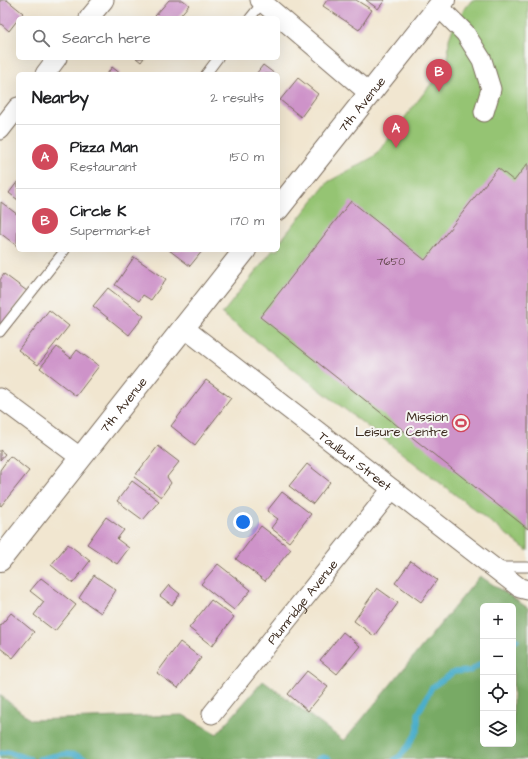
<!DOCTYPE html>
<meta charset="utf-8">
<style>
body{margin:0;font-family:"Architects Daughter",sans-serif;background:#f2f2f2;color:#202124}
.controls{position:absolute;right:12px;bottom:12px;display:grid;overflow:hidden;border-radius:6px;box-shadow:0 4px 16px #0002}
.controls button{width:36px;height:36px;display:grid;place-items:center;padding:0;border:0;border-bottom:1px solid #e0e0e0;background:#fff;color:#202124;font:20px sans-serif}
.you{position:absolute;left:243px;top:522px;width:14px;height:14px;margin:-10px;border:3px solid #fff;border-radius:50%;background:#1a73e8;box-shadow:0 0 0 6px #1a73e833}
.badge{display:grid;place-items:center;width:26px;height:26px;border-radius:50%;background:#d1495b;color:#fff;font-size:13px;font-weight:700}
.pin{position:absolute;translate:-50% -33px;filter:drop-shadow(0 1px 2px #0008)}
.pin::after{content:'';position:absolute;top:21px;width:14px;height:12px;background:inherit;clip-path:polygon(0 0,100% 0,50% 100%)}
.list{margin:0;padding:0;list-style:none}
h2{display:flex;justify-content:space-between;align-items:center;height:52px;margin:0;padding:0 16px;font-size:17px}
h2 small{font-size:13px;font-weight:400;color:#757577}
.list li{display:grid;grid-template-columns:26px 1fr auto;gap:12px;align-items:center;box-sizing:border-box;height:64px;padding:0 16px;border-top:1px solid #e0e0e0}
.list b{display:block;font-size:15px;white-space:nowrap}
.list p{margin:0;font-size:13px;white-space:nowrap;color:#757577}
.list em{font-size:13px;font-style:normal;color:#757577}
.icon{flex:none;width:22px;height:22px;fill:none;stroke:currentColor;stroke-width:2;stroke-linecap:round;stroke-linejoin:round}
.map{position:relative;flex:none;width:528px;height:759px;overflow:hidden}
.search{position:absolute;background:#fff;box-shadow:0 4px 16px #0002;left:16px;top:16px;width:264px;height:44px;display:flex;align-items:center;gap:10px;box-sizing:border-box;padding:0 14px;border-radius:6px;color:#757577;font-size:15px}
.panel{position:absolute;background:#fff;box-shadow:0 4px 16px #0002;left:16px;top:72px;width:264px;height:180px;border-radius:6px}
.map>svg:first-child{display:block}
.green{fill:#95c473;stroke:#687748}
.forest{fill:#78aa65;stroke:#5a6a42;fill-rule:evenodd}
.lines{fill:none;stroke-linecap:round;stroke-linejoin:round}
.stream{stroke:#4caecb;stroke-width:5.5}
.building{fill:#ce93c9}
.service-casing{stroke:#7b6c5c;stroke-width:11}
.minor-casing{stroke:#7b6c5c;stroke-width:21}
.tertiary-casing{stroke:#7b6c5c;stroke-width:24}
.service{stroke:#fff;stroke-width:9}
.minor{stroke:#fff;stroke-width:19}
.tertiary{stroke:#fff;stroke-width:22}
.labels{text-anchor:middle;stroke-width:4;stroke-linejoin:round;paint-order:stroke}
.number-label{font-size:11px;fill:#604449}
.street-label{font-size:13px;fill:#3b2a1e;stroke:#f6f6f2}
.poi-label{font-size:13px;fill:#3b2a1e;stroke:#f6f6f2;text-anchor:end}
</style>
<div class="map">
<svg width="528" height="759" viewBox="0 0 528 759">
<rect width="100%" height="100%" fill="#f6f6f2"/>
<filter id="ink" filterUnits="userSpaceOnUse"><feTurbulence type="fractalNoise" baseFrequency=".025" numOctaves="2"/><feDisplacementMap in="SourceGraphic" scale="8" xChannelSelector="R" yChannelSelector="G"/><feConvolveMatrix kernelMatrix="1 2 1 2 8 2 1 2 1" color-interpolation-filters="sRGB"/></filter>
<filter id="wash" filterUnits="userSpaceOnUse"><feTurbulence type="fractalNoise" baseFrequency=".012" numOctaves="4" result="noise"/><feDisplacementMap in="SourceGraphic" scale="16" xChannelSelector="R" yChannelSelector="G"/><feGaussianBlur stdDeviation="0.9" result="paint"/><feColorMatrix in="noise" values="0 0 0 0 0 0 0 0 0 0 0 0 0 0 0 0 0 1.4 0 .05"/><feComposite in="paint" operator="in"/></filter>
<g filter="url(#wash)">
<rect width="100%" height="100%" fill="#f1e6d0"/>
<path class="green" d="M472,0H528V551L222,314L273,250H278V244L328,182L375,156L448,62L449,39L456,20Z"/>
<path class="forest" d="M480,576L528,608V759H0V695L31,720L183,715L217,734L263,681L344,741ZM483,606H513V744H483Z"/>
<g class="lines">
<path class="stream" d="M513,643L517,640
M0,754L7,752L30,759
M39,759C57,755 69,750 86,759
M318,759L323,757L329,759
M395,759L400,756L409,745L418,730V714L432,687L454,672L470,671L483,662"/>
</g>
<g id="blocks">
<path class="building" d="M0,0H7L23,13L9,31L0,23Z
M169,0H183L189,5L178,18H158L155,16Z
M327,0H356L372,10L359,30L323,6Z
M366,0H385L378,9Z
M136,58H144L141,62Z
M263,65L275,74H256Z
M112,67L121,74H107Z
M298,78L318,94L301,117L280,100Z
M528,163V529L260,317L351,201L425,260L498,168L514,181Z
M18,181V200L9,193Z
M1,202L18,215L17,246L0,233Z
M169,250H203L190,266Z
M134,257L166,279L151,300L143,295L139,301L115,285Z
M4,274L27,291L0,329V280Z
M108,288L144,316L129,335L93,306Z
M49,310L69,326L38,365L18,350Z
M57,347L71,358L77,350L99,366L76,396L40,368Z
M206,380L231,398L195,445L171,426Z
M158,446L179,462L167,477L171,483L161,497L134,477Z
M0,450L5,454L0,460Z
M10,456L29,471L1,506L0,505V470Z
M307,464L330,482L313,504L289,486Z
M132,481L159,501L143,520L117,501Z
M282,492L311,514L289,542L271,528L278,519L267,511Z
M106,517L124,530L117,539L129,548L117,564L87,544Z
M261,526L291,549L265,581L236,559Z
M68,544L90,561L73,583L51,565Z
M411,561L437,580L421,602L395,583Z
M218,564L251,590L234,610L201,584Z
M94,575L116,590L101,613L79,598Z
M41,578L76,605L55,631L34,615L44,602L30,591Z
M169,585L180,594L172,605L160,596Z
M377,588L398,603L374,636L354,621Z
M211,600L234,617L212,646L189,628Z
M11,613L34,632L13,658L0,648V626Z
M343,632L360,646L337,674L320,660Z
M180,642L201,658L178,688L157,673Z
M307,671L328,687L308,711L288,694Z"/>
</g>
</g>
<g filter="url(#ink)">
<use href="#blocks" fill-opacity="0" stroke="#7b6c5c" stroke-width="1"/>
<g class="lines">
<defs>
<path id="service" d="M250,18L263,2
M206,74L218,58
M0,332L65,250
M497,567H528"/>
<g id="minor">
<path d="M260,0L370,94"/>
<path d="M439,7L465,33L482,60L491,89L484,112"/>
<path d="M89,18L104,0"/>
<path d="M45,74L57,58"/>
<path d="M0,130L18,107"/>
<path id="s1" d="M183,327L520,588L528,590"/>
<path d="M0,398L81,458"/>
<path id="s2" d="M212,714L392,489"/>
</g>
<g id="tertiary">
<path id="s3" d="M278,209L444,0"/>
<path id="s4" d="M0,560L245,250"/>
</g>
</defs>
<use href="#service" class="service-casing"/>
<use href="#minor" class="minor-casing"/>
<use href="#tertiary" class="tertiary-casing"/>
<use href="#service" class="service"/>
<use href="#minor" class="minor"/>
<use href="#tertiary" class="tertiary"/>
</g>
</g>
<defs>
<symbol id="stadium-ring" viewBox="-11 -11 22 22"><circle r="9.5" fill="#f6f6f2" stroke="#d1495b" stroke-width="1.5"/><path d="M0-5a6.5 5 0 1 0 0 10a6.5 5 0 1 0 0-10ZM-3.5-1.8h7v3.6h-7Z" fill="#d1495b"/></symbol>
</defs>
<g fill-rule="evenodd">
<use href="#stadium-ring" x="451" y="413" width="20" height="20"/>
</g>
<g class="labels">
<g class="number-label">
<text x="391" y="265">7650</text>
</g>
<g class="street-label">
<text dy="5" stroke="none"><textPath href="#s3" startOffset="134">7th Avenue</textPath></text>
<text dy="5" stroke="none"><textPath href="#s4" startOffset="198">7th Avenue</textPath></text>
<text dy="5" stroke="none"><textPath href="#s1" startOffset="218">Taulbut Street</textPath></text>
<text dy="5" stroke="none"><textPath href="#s2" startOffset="144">Plumridge Avenue</textPath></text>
</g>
<g class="poi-label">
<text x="448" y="421">Mission<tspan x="448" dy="15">Leisure Centre</tspan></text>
</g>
</g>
</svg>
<div class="controls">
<button>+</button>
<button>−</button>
<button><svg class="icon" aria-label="locate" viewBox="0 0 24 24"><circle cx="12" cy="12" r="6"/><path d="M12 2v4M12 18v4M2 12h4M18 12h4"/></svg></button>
<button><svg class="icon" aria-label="layers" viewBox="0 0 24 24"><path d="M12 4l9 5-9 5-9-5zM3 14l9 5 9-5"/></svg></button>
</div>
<div class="you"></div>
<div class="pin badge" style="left:396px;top:148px">A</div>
<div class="pin badge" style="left:439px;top:92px">B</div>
<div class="search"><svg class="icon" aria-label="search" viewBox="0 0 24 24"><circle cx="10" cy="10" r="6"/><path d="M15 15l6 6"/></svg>Search here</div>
<section class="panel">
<h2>Nearby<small>2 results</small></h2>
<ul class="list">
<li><span class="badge">A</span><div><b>Pizza Man</b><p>Restaurant</p></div><em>150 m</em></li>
<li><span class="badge">B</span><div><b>Circle K</b><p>Supermarket</p></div><em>170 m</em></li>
</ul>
</section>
</div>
